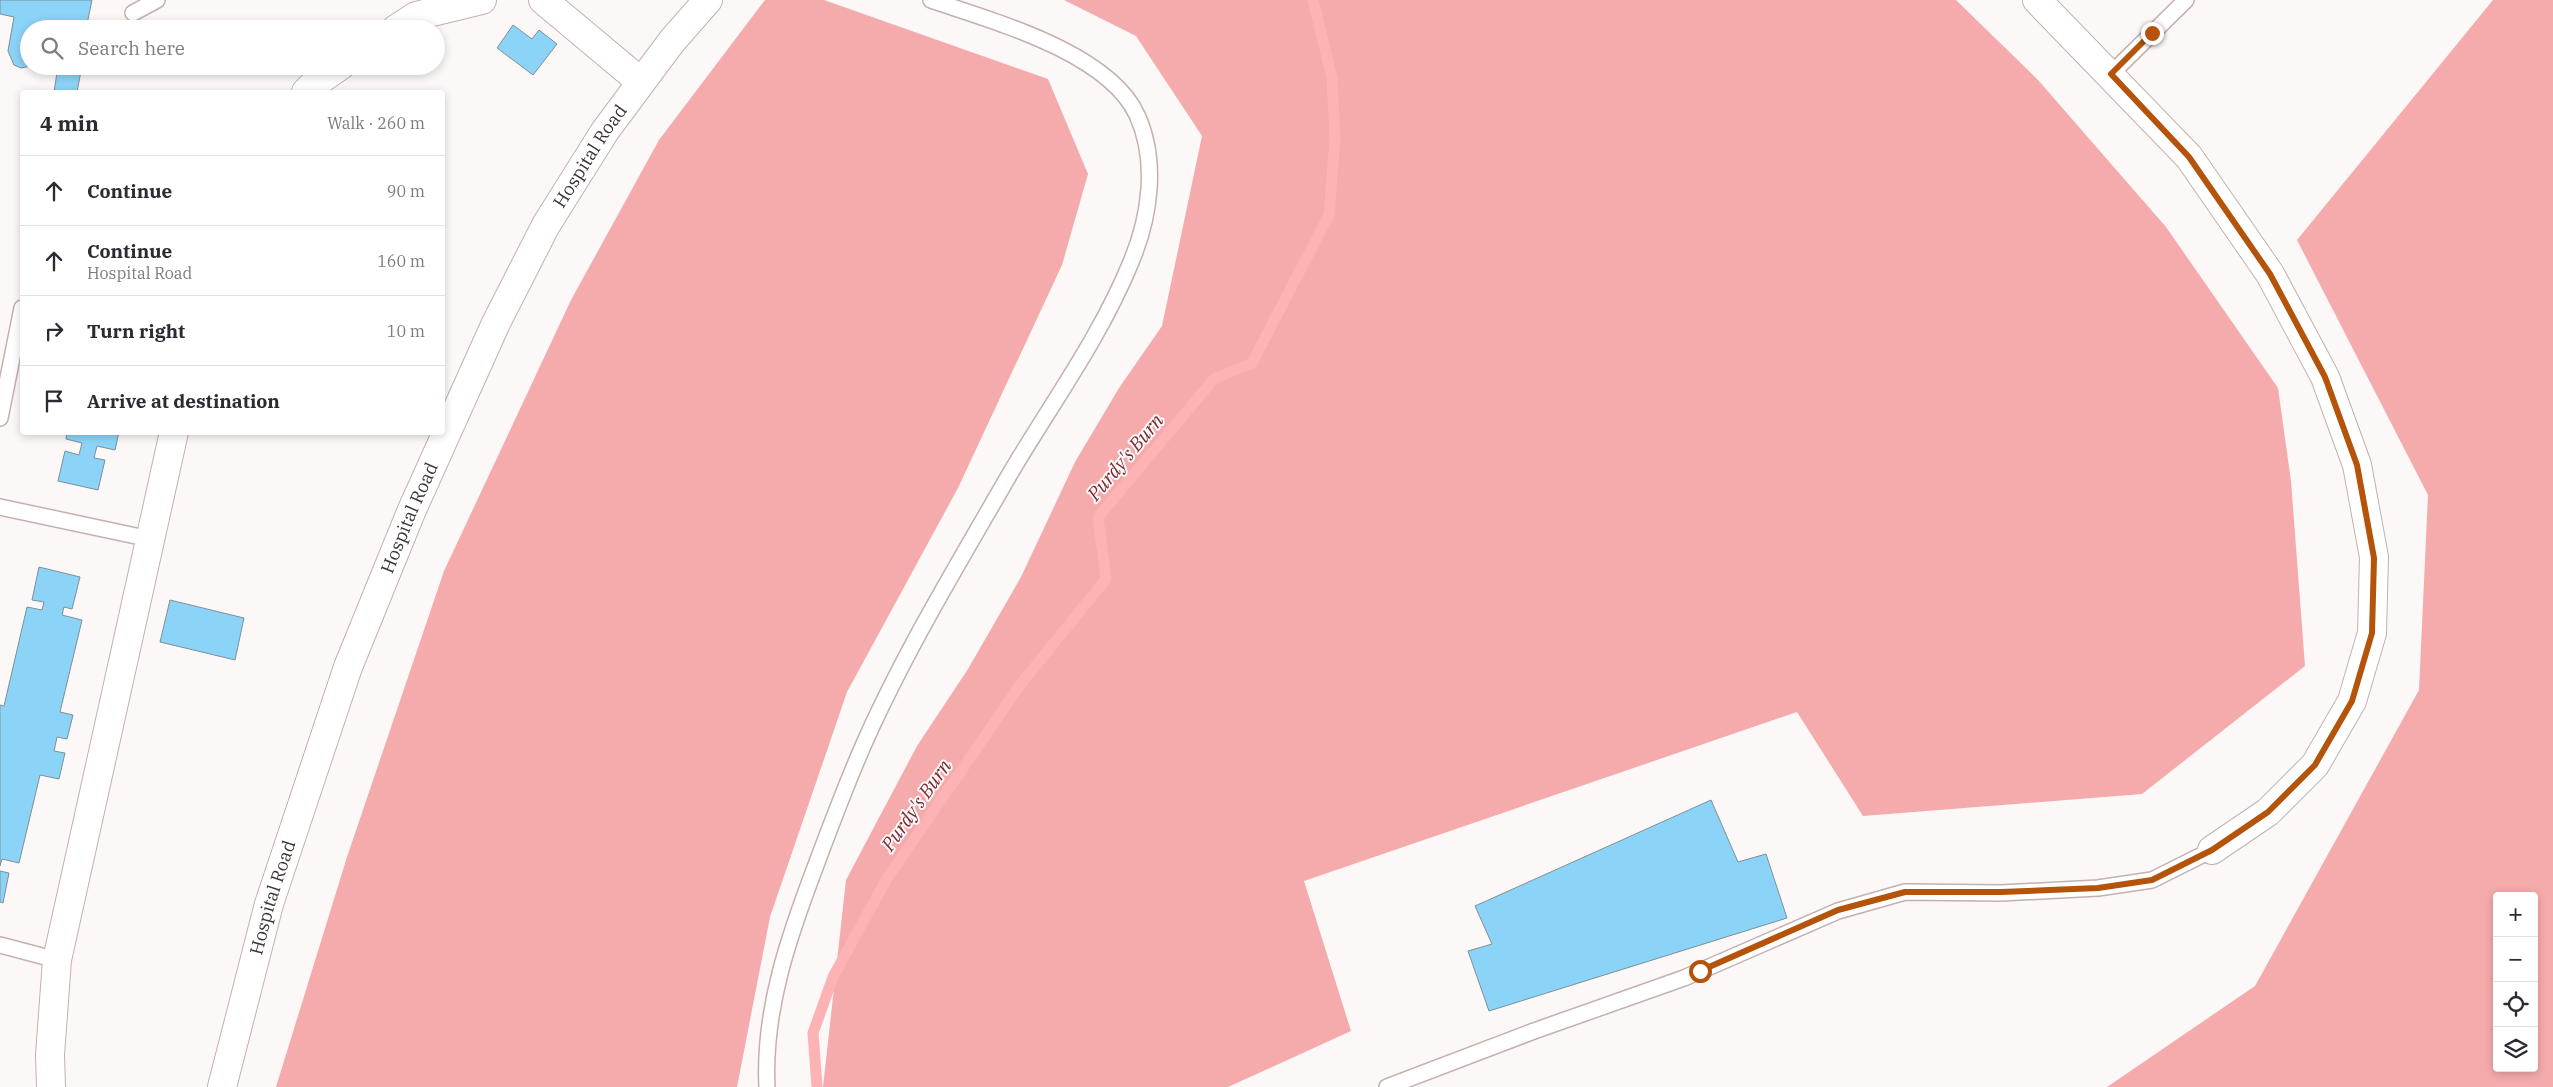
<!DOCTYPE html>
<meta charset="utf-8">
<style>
body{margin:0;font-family:"IBM Plex Serif",serif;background:#f7f7f7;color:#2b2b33}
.controls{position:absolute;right:15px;bottom:15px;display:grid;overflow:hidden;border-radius:5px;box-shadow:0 2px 8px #0003}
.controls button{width:45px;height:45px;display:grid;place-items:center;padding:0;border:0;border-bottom:1px solid #e1e1e2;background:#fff;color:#2b2b33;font:25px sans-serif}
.stop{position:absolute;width:15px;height:15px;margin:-11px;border:4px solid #b45309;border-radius:50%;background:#fff}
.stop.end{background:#b45309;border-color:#fff;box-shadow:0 1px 5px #0008}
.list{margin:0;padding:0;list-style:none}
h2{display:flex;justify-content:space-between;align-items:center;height:65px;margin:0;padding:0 20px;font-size:21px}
h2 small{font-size:16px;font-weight:400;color:#7c7c81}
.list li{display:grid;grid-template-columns:32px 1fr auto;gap:15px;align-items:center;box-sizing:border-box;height:70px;padding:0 20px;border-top:1px solid #e1e1e2}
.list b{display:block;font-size:19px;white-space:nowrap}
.list p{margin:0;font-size:16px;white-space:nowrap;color:#7c7c81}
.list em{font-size:16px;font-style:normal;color:#7c7c81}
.icon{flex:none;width:28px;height:28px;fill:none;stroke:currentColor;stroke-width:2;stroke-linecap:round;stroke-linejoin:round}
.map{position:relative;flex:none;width:2553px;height:1087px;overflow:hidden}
.search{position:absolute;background:#fff;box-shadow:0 2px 8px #0003;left:20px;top:20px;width:425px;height:55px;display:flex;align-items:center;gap:12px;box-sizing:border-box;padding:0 18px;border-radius:28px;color:#7c7c81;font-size:19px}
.panel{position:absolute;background:#fff;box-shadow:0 2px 8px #0003;left:20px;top:90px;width:425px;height:345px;border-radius:5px}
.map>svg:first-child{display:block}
.forest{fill:#f5aaab;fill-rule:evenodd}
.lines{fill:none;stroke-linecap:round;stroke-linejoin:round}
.stream{stroke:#fdb2b3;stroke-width:11}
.building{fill:#8bd4f7;stroke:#7e8f98}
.service-casing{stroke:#c4b0af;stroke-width:18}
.minor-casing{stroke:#c4b0af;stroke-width:30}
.secondary-casing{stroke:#c4b0af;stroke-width:30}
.service{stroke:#fff;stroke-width:15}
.minor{stroke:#fff;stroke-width:28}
.secondary{stroke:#fff;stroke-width:28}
.route{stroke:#b45309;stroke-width:6}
.labels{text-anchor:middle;stroke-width:4;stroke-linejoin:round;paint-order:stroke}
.street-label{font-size:18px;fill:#3d3535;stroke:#fcf8f8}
.water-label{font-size:19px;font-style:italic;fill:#7c272f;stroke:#fcf8f8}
</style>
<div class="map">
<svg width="2553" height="1087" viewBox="0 0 2553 1087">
<rect width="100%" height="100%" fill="#fcf8f8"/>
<path class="forest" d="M765,0H824L1048,79L1088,174L1062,265L958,488L847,692L770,917L737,1087H276L347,857L444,571L571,300L659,140Z
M1064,0H1956L2038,80L2166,227L2278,388L2291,481L2305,666L2142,794L1863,816L1797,712L1304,881L1351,1031L1228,1087H823L846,880L917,746L968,669L1021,577L1075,462L1119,388L1162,326L1202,136L1136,36Z
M2493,0H2553V1087H2107L2255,986L2419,690L2428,495L2297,240ZM2497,896H2534V1068H2497Z"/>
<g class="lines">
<path class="stream" d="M817,1087L813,1033L833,977L886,880L1020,685L1106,579L1098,517L1214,379L1252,363L1329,215L1335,139L1332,78L1313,0"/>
</g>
<path class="building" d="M0,0H92L86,29H29V66H31L21,68L14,65L8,51L14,17L0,14Z
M513,25L532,39L539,30L557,44L533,75L497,48Z
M58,66H82L77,92H54Z
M67,432H119L115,450L97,446L94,458L105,460L98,490L58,481L65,451L79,455L82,443L66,439Z
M39,567L80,577L72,609L64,607L62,615L82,620L60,712L73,715L67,739L57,737L54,751L65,753L59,779L40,775L19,863L2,859L0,866V705L4,706L27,607L42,610L44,602L32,600Z
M170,600L244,618L235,660L160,642Z
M1711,800L1738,862L1766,854L1787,918L1489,1011L1468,951L1492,944L1475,906Z
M0,871L9,873L3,903L0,902Z"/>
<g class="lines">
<defs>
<path id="service" d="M133,13L157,0
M2111,74L2186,0
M0,418L22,308
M0,507L150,539
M0,945L57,960
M767,1087C763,1010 789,936 816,865C832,822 848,779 867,737C908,646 961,559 1011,472C1052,403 1101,336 1131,262C1150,217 1158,161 1137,115C1108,52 992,21 931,0
M1387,1087L1534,1031L1684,978L1838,911L1905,892L2001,893L2098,888L2152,880L2212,850"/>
<path id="minor" d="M543,0L641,82
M2037,0L2189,157L2270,274L2325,377L2357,465L2374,557L2372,633L2352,701L2315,765L2268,812L2212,850
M396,29L416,16L482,0
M306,92L314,84L340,66
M51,1087L50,1055L57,960L174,432"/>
<g id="secondary">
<path id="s1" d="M222,1087L269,904L348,667L411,512L496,323L546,225L605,131L672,41L708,0"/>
</g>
</defs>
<use href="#service" class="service-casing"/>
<use href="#minor" class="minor-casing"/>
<use href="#secondary" class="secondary-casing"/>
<use href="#service" class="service"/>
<use href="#minor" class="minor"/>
<use href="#secondary" class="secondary"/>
</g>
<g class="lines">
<path class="route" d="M1700,971L1838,910L1905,892H2001L2098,888L2152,880L2212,850L2268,812L2315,765L2352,701L2372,633L2374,558L2357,465L2325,377L2270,274L2189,157L2111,74L2152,33"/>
</g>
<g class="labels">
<g class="street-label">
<text dy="6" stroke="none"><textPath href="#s1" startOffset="1005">Hospital Road</textPath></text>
<text dy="6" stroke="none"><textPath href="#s1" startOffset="600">Hospital Road</textPath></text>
<text dy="6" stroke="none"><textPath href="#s1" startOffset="196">Hospital Road</textPath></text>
</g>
<g class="water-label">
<text transform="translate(1125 457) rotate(-50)" y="7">Purdy's Burn</text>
<text transform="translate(916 805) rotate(-55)" y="7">Purdy's Burn</text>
</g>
</g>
</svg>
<div class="controls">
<button>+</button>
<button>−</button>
<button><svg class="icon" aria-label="locate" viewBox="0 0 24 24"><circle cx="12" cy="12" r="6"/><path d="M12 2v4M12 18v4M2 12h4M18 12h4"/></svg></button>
<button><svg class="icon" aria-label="layers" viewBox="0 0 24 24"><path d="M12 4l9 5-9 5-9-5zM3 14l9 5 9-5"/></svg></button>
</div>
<div class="stop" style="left:1700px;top:971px"></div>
<div class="stop end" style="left:2152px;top:33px"></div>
<div class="search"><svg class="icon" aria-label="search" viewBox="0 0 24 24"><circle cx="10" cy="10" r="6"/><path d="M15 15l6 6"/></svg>Search here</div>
<section class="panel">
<h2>4 min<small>Walk · 260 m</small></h2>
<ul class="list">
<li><svg class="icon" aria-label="ahead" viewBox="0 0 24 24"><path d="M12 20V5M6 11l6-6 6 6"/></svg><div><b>Continue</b></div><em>90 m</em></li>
<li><svg class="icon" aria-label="ahead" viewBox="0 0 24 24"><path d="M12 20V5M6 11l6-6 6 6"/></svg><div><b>Continue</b><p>Hospital Road</p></div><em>160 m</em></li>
<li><svg class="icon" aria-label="right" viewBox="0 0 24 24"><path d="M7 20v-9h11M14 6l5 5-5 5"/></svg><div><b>Turn right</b></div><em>10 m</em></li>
<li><svg class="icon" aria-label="arrive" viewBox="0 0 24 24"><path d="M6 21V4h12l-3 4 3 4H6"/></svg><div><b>Arrive at destination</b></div></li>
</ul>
</section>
</div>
